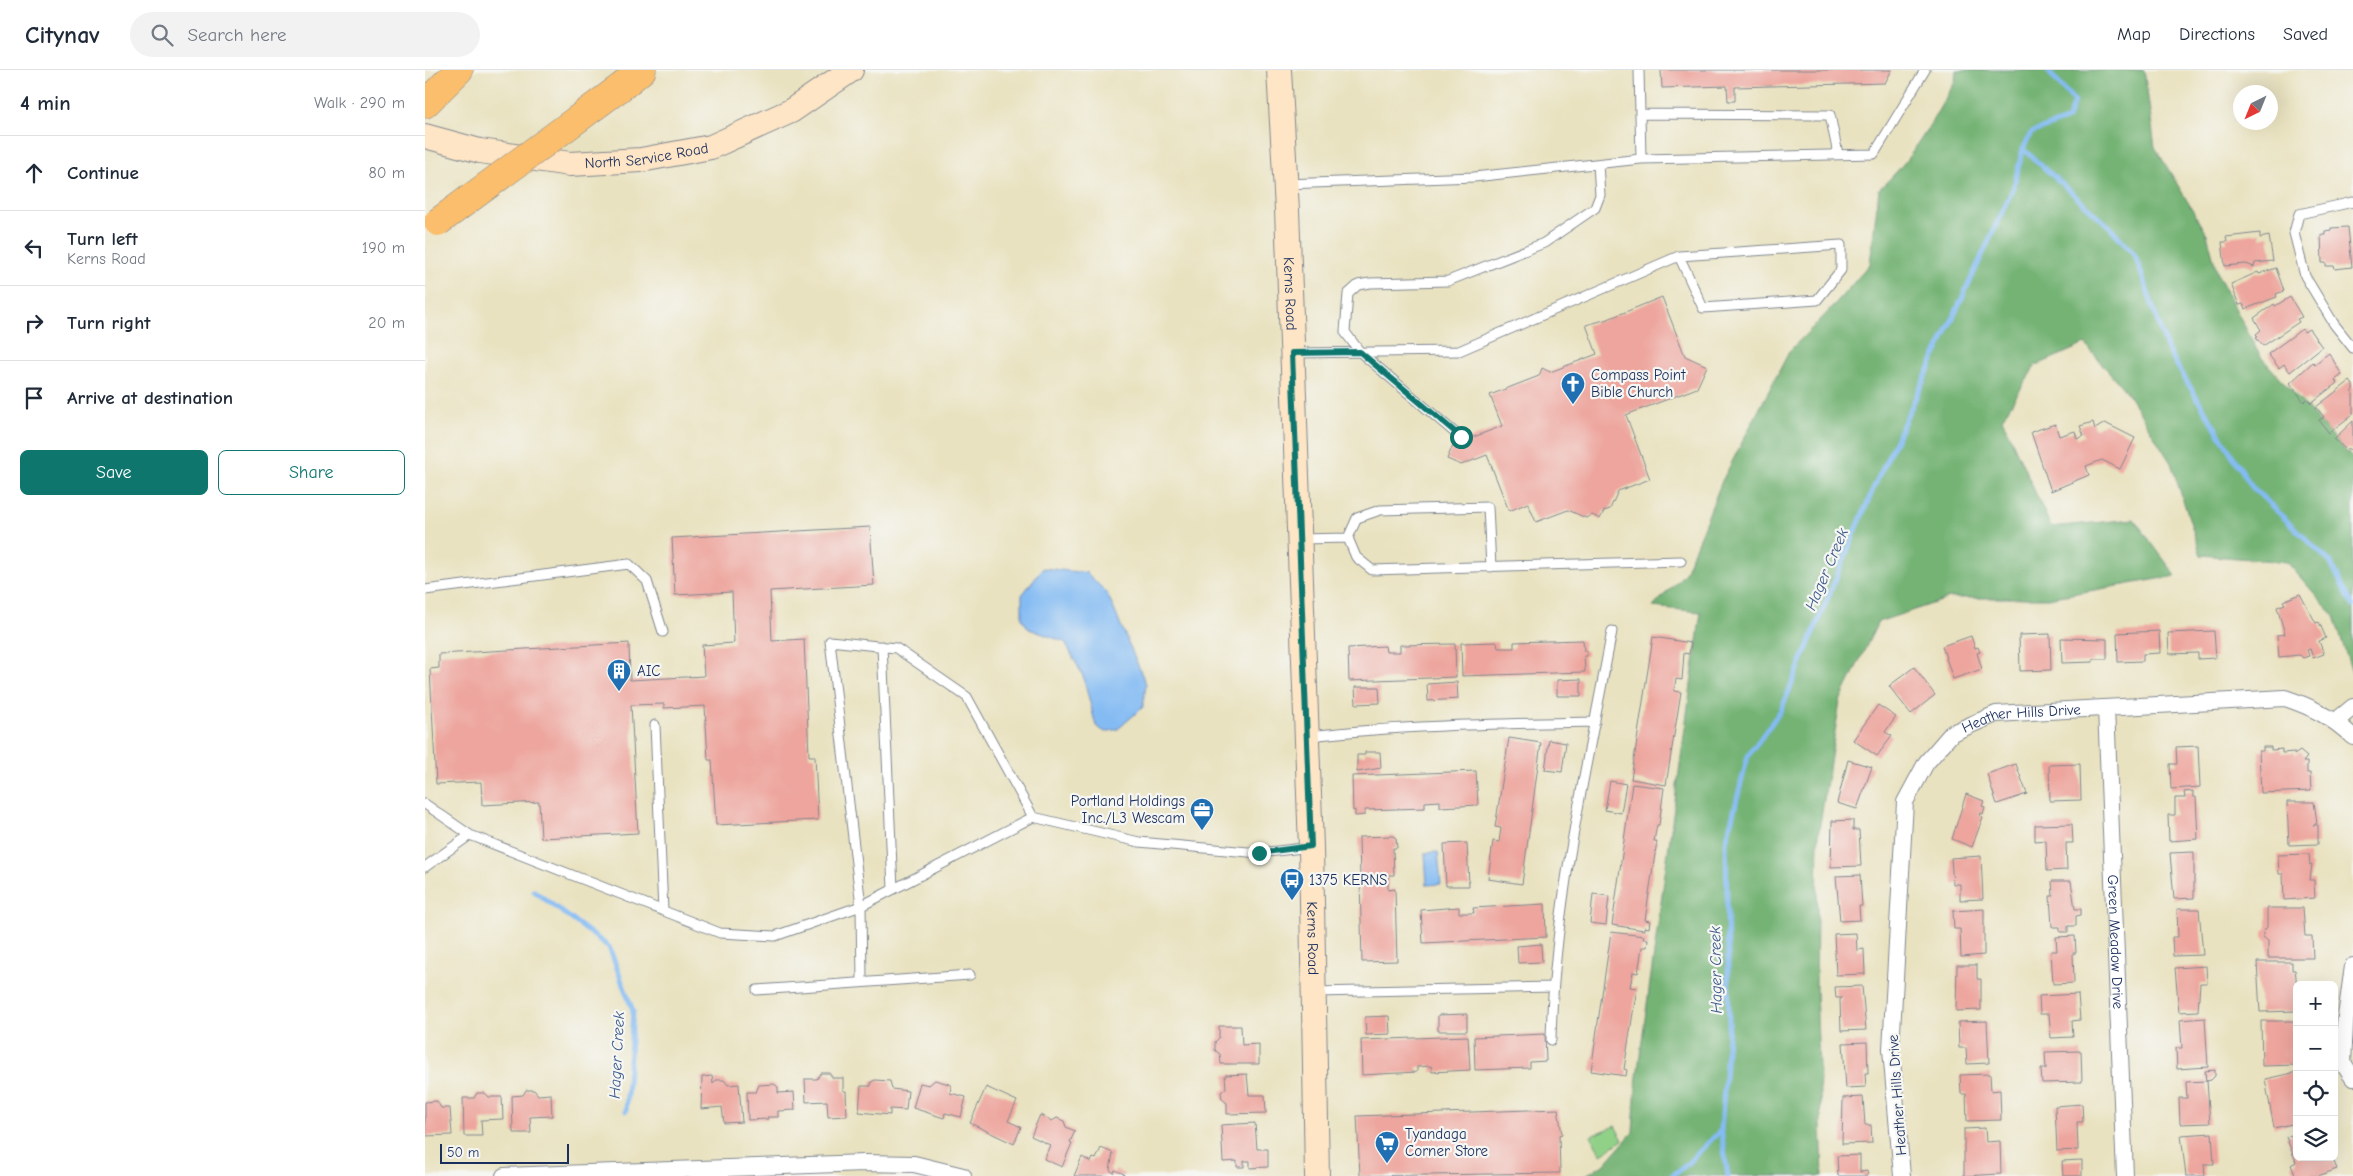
<!DOCTYPE html>
<meta charset="utf-8">
<style>
body{margin:0;font-family:"Comic Neue",sans-serif;background:#f2f2f3;color:#1f2937}
.controls{position:absolute;right:15px;bottom:15px;display:grid;overflow:hidden;border-radius:8px;box-shadow:0 5px 20px #0002}
.controls button{width:45px;height:45px;display:grid;place-items:center;padding:0;border:0;border-bottom:1px solid #e0e1e3;background:#fff;color:#1f2937;font:25px sans-serif}
.compass{position:absolute;left:1808px;top:15px;width:45px;height:45px;border-radius:50%;background:#fff;box-shadow:0 5px 20px #0002;rotate:223deg}
.scale{position:absolute;left:15px;bottom:12px;width:129px;box-sizing:border-box;padding-left:5px;border:2px solid #1b2f5e;border-top:0;font-size:14px;line-height:18px;white-space:nowrap;color:#1b2f5e;-webkit-text-stroke:4px #f6f6f2;paint-order:stroke}
.stop{position:absolute;width:15px;height:15px;margin:-11px;border:4px solid #0f766e;border-radius:50%;background:#fff}
.stop.end{background:#0f766e;border-color:#fff;box-shadow:0 1px 5px #0008}
.list{margin:0;padding:0;list-style:none}
h2{display:flex;justify-content:space-between;align-items:center;height:65px;margin:0;padding:0 20px;font-size:21px}
h2 small{font-size:16px;font-weight:400;color:#747a83}
.list li{display:grid;grid-template-columns:32px 1fr auto;gap:15px;align-items:center;box-sizing:border-box;height:75px;padding:0 20px;border-top:1px solid #e0e1e3}
.list b{display:block;font-size:19px;white-space:nowrap}
.list p{margin:0;font-size:16px;white-space:nowrap;color:#747a83}
.list em{font-size:16px;font-style:normal;color:#747a83}
.actions{display:flex;gap:10px;padding:15px 20px}
.actions a{flex:1;padding:11px 0;border:1px solid #0f766e;border-radius:8px;text-align:center;font-size:18px;color:#0f766e}
.actions .main{background:#0f766e;color:#fff}
.icon{flex:none;width:28px;height:28px;fill:none;stroke:currentColor;stroke-width:2;stroke-linecap:round;stroke-linejoin:round}
.map{position:relative;flex:none;width:1928px;height:1106px;overflow:hidden}
header{display:flex;align-items:center;gap:30px;box-sizing:border-box;height:70px;padding:0 25px;background:#fff;border-bottom:1px solid #e0e1e3}
header strong{font-size:24px}
nav{display:flex;gap:28px;margin-inline-start:auto;font-size:18px}
.search{width:350px;height:45px;background:#f2f2f3;display:flex;align-items:center;gap:12px;box-sizing:border-box;padding:0 18px;border-radius:28px;color:#747a83;font-size:19px}
main{display:flex}
aside{flex:1;background:#fff}
.map>svg:first-child{display:block}
.green{fill:#91d187;stroke:#568072}
.forest{fill:#74b374;stroke:#487169}
.water{fill:#84bbf3;stroke:#5075a8}
.lines{fill:none;stroke-linecap:round;stroke-linejoin:round}
.stream{stroke:#84bbf3;stroke-width:5}
.building{fill:#eda59d}
.lane-casing{stroke:#82888f;stroke-width:11}
.street-casing{stroke:#82888f;stroke-width:18}
.secondary-casing{stroke:#82888f;stroke-width:26}
.highway-casing{stroke:#82888f;stroke-width:29}
.lane{stroke:#fff;stroke-width:9}
.street{stroke:#fff;stroke-width:16}
.secondary{stroke:#fde5c5;stroke-width:24}
.highway{stroke:#fabe6d;stroke-width:28}
.highway-bridge-casing{stroke:#82888f;stroke-width:29;stroke-linecap:butt}
.highway-bridge{stroke:#fabe6d;stroke-width:28}
.route{stroke:#0f766e;stroke-width:6}
.labels{text-anchor:middle;stroke-width:4.5;stroke-linejoin:round;paint-order:stroke}
.street-label{font-size:15px;fill:#1b2f5e;stroke:#f6f6f2}
.poi-label{font-size:15px;fill:#1b2f5e;stroke:#f6f6f2;text-anchor:start}
.water-label{font-size:16px;font-style:italic;fill:#3a598b;stroke:#f6f6f2}
</style>
<header>
<strong>Citynav</strong>
<div class="search"><svg class="icon" aria-label="search" viewBox="0 0 24 24"><circle cx="10" cy="10" r="6"/><path d="M15 15l6 6"/></svg>Search here</div>
<nav><a>Map</a><a>Directions</a><a>Saved</a></nav>
</header>
<main>
<aside>
<h2>4 min<small>Walk · 290 m</small></h2>
<ul class="list">
<li><svg class="icon" aria-label="ahead" viewBox="0 0 24 24"><path d="M12 20V5M6 11l6-6 6 6"/></svg><div><b>Continue</b></div><em>80 m</em></li>
<li><svg class="icon" aria-label="left" viewBox="0 0 24 24"><path d="M17 20v-9H6M10 6l-5 5 5 5"/></svg><div><b>Turn left</b><p>Kerns Road</p></div><em>190 m</em></li>
<li><svg class="icon" aria-label="right" viewBox="0 0 24 24"><path d="M7 20v-9h11M14 6l5 5-5 5"/></svg><div><b>Turn right</b></div><em>20 m</em></li>
<li><svg class="icon" aria-label="arrive" viewBox="0 0 24 24"><path d="M6 21V4h12l-3 4 3 4H6"/></svg><div><b>Arrive at destination</b></div></li>
</ul>
<div class="actions"><a class="main">Save</a><a>Share</a></div>
</aside>
<div class="map">
<svg width="1928" height="1106" viewBox="0 0 1928 1106">
<rect width="100%" height="100%" fill="#f6f6f2"/>
<filter id="ink" filterUnits="userSpaceOnUse"><feTurbulence type="fractalNoise" baseFrequency=".02" numOctaves="2"/><feDisplacementMap in="SourceGraphic" scale="10" xChannelSelector="R" yChannelSelector="G"/><feConvolveMatrix kernelMatrix="1 2 1 2 8 2 1 2 1" color-interpolation-filters="sRGB"/></filter>
<filter id="wash" filterUnits="userSpaceOnUse"><feTurbulence type="fractalNoise" baseFrequency=".0096" numOctaves="4" result="noise"/><feDisplacementMap in="SourceGraphic" scale="20" xChannelSelector="R" yChannelSelector="G"/><feGaussianBlur stdDeviation="1.12" result="paint"/><feColorMatrix in="noise" values="0 0 0 0 0 0 0 0 0 0 0 0 0 0 0 0 0 1.4 0 .05"/><feComposite in="paint" operator="in"/></filter>
<g filter="url(#wash)">
<rect width="100%" height="100%" fill="#e9e2c0"/>
<path class="green" d="M1190,1056L1198,1070L1176,1084L1166,1066Z"/>
<path class="forest" d="M1531,0H1719L1730,77L1782,164L1793,205L1835,286L1928,389V606L1909,546L1862,492L1776,485L1746,393L1703,324L1660,274L1610,296L1577,349L1626,457L1709,449L1751,506L1623,528H1525L1453,552L1415,631L1393,766L1391,918L1398,1106H1159L1180,1094L1208,1062L1211,1014L1276,542L1228,537L1260,503L1297,411L1365,280L1403,242L1445,194L1454,119C1488,90 1507,50 1530,12Z"/>
<path class="water" d="M618,498L662,503L682,523L721,614L718,637L693,659L680,662L671,656L658,606L640,572L604,559L597,549V525Z
M1013,782L1016,814L1002,815L1000,783Z"/>
<g class="lines">
<path class="stream" d="M1598,79L1685,157L1710,185L1743,281L1827,417L1905,492L1928,536
M109,821L184,877L208,941L201,1041
M1246,1106L1260,1096L1296,1060
M1303,1106L1296,1060L1304,953L1301,772L1323,686L1356,640L1449,417L1588,119L1598,79L1606,63L1643,49L1649,31L1622,0"/>
</g>
<g id="blocks">
<path class="building" d="M1236,0H1467L1460,13L1310,17V31H1303L1302,16L1237,18Z
M1923,157L1927,197L1910,199L1909,196H1901V193H1897L1896,165H1900V161L1906,160V158Z
M1835,163V168L1844,166L1848,191L1830,193L1829,197L1821,194L1800,196L1797,172H1802L1801,167Z
M1851,198L1859,221L1851,224L1852,227L1820,239L1818,234L1814,235L1806,214L1833,202L1834,204Z
M1237,227L1260,286L1282,296L1272,318L1201,345L1225,409L1193,421L1185,439L1179,441L1175,449L1167,445L1161,448L1143,440L1111,452L1103,433L1084,441L1062,385L1036,395L1022,389L1028,375L1077,356L1065,325L1114,306L1117,298L1125,302L1172,284L1161,255L1183,249Z
M1865,227L1877,247L1872,249L1874,252L1838,276L1831,268L1833,267L1831,264L1836,260L1829,248L1849,234L1850,236Z
M1877,259L1879,262L1884,259L1897,277L1865,302L1859,294L1854,298L1843,284Z
M1904,283L1917,305L1910,310L1912,313L1886,333L1882,329L1879,332L1865,313L1888,292L1890,294Z
M1925,311L1928,315V344L1904,363L1894,350L1899,347L1891,337Z
M1928,351V380L1919,378L1909,369Z
M1668,352L1670,359L1680,353L1710,368L1695,399L1677,390L1661,396L1664,405L1626,421L1606,362L1630,354L1634,366L1650,361L1652,369L1659,366L1655,356Z
M445,457L449,515L345,521L347,571L379,569L384,686H390L393,750L291,755L287,690H283L280,636L239,638V634L206,635L213,763L116,768L114,732L57,735L56,712L11,714L5,599L14,598V584L204,573L205,610L279,606L277,575L309,573L307,522L250,525L247,468Z
M1875,524L1891,553L1894,552L1901,568L1894,571L1899,584L1888,588L1885,579L1882,580L1884,586L1878,588L1875,585L1854,587L1852,565L1860,564L1852,537L1860,534L1858,531Z
M1734,561L1735,583L1718,584V591L1693,592L1692,563Z
M1789,561L1791,588L1773,589V583L1744,584L1743,563Z
M1625,564L1626,600L1595,601L1594,565Z
M1546,566L1550,578L1553,577L1555,582L1552,583L1557,599L1528,609L1517,576Z
M1228,567L1266,573L1264,584L1259,583L1257,610L1251,609L1249,621L1256,622L1241,715L1206,709Z
M1636,568L1682,569V589H1668V592L1637,593Z
M1158,570L1159,581H1162V586H1159L1160,602L1037,606L1036,573L1072,572L1073,578H1089V572Z
M1030,574L1031,607L924,611L923,578L960,576L961,582H975V575Z
M1489,597L1510,625L1486,644L1464,616Z
M1156,609V626H1132V610Z
M1032,612L1033,629L1003,631L1002,614Z
M930,617H954L955,633L931,634Z
M1453,635L1471,647L1460,662L1467,666L1452,686L1428,670Z
M1084,668L1116,673L1097,814L1063,809L1068,771L1074,772L1076,758L1070,757Z
M1124,670L1141,673L1137,702L1120,700Z
M1773,676L1775,717L1746,719L1745,694H1752L1751,677Z
M1838,677H1846V680L1857,679V683L1869,682V685L1875,681L1882,687L1878,692H1882V703H1885L1886,721L1836,723L1834,681H1838Z
M940,682H955L956,698L932,702V685H940Z
M1423,690L1447,697L1432,739L1412,733Z
M1591,694L1602,724L1572,734L1562,704Z
M1655,694L1656,730L1625,731L1624,695Z
M1051,701L1053,735L1015,737V731L1000,732V738L940,740V745L930,746V740L928,741L927,706Z
M1185,711L1201,714L1196,743L1180,740Z
M1207,714L1239,718L1234,755H1232L1229,771H1232L1220,850L1225,851L1224,858L1219,857V860L1187,855Z
M1768,721V727H1771L1773,769L1744,771L1743,745H1750V728H1760L1759,722Z
M1541,724L1559,731L1557,736L1560,737L1558,744L1555,743L1554,745L1558,747L1547,777L1527,769Z
M1862,732H1889L1892,753L1888,755H1893V774L1864,775Z
M1428,750V760H1434L1436,796L1406,797L1407,751Z
M1647,754L1648,773H1641L1642,800L1622,801L1621,770L1610,771V755Z
M968,766L971,768L972,778H968L969,805H963V820L970,819L972,891L937,892L934,767Z
M1042,773L1044,816H1021L1019,774Z
M1769,782V828L1749,829L1745,783Z
M1884,784L1885,795L1887,794L1885,810H1889L1890,828L1859,830L1858,804H1854L1853,785Z
M1556,786L1558,829L1535,830V814H1528L1526,788Z
M1435,805L1437,836H1434L1435,850L1415,851L1411,806Z
M1627,811H1646L1650,839H1656V845L1651,846V856H1643V862H1635V857H1627L1625,826H1628Z
M1168,824L1184,826L1181,855L1165,853Z
M1120,834L1121,867L998,873L996,840L1034,837V843H1049L1048,838Z
M1842,838H1878L1880,866H1887L1888,888H1843V871L1838,867V862L1842,857Z
M1559,839V885L1536,887L1535,859H1529L1528,841Z
M1752,839H1774L1778,885L1748,886L1747,867H1753Z
M1186,862L1219,866L1218,869H1223L1222,877H1217L1213,903L1208,902L1205,917L1212,918L1199,999L1202,1000L1201,1006L1166,1001Z
M1431,863L1432,880L1439,879L1440,904L1411,905L1409,864Z
M1650,866L1651,883H1648L1649,913L1628,914L1626,881H1632L1631,867Z
M1116,874L1117,892L1093,893L1092,876Z
M1832,892H1867V900H1870L1871,907L1872,941L1835,942Z
M1532,895H1552V909H1556V940L1531,941Z
M1781,896L1782,913H1775L1773,941L1754,942L1750,898Z
M1437,916L1441,960L1416,961L1415,930L1417,928H1411L1410,917Z
M1653,924L1655,950L1647,951L1648,967L1626,968L1624,944H1615L1614,926Z
M1042,944V961H1013V945Z
M964,946L965,964L941,965L940,947Z
M1780,948L1783,997L1752,999L1751,978H1757L1755,950Z
M1562,951L1564,993L1542,994L1541,978H1534L1533,952Z
M1836,951H1871L1872,995L1837,996Z
M794,956H816L817,975L834,974V994H796L795,984L790,980V972L794,968Z
M1120,964L1121,991L1105,992V998L1050,1000L1049,967Z
M1043,966L1045,1000L1007,1002L1006,996L992,997V1002L937,1005L936,970Z
M1442,972L1443,1003H1440L1441,1017L1421,1018L1418,973Z
M1656,981L1657,1012L1617,1013L1616,999H1621L1620,982Z
M1790,1000V1006L1786,1010L1781,1011L1780,1001Z
M1872,1002V1053L1849,1058L1840,1009Z
M396,1003H404L408,1008H418V1021H421L422,1046L403,1047L402,1031L381,1032L380,1009H392Z
M822,1004L824,1025H840L841,1043L802,1044V1033L797,1029L796,1022L801,1018L800,1005Z
M1565,1004L1566,1021L1575,1020L1576,1050L1542,1051L1541,1024H1536L1535,1005Z
M287,1006L288,1014L291,1010H299L303,1015L314,1014L317,1052L299,1053L297,1037L276,1039L277,1007Z
M450,1010L465,1011L467,1019L483,1021L481,1040L465,1039V1045L434,1042L436,1016H446V1012Z
M510,1010L524,1014L526,1016L525,1023L541,1027L536,1047L520,1043L519,1048L488,1038L495,1013L504,1015Z
M1782,1011L1785,1053L1755,1054L1754,1028H1762L1761,1012Z
M349,1014L353,1017V1023L369,1022L370,1040L353,1041V1047H342L343,1049L323,1050L322,1022H331L334,1015Z
M561,1017L592,1031L583,1051L596,1057L589,1074L545,1053Z
M101,1020H109L113,1025L126,1024L127,1046L105,1047L106,1063H88L87,1026L98,1025Z
M52,1023H60L64,1027H77L78,1049L56,1050L57,1066H39L38,1028H49Z
M1438,1027L1440,1055H1446L1447,1073L1417,1074L1418,1028Z
M12,1031L16,1038H25L27,1065L0,1066V1032Z
M1657,1034L1658,1052H1652L1653,1080L1632,1081L1630,1036Z
M1133,1039L1137,1064L1134,1065L1135,1103L935,1106L932,1046Z
M615,1045L627,1051L632,1048L639,1051L641,1057L650,1061L645,1072L647,1073L637,1097L619,1089L625,1075L606,1066Z
M830,1053L832,1079H843V1097L825,1098V1091H819V1097H812V1091L798,1092L796,1055Z
M1560,1058L1561,1072L1575,1071L1576,1104L1539,1106V1059Z
M1787,1063L1789,1094H1779L1780,1106H1761L1756,1065Z
M1872,1063V1087H1907L1912,1099L1893,1106H1871L1866,1095L1871,1092L1861,1067Z
M676,1078L688,1083L685,1100L689,1103L690,1100L699,1104L698,1106H649L657,1087L666,1092L668,1088L671,1089Z
M1435,1085V1102L1442,1101L1443,1106H1413L1412,1086Z
M1657,1090V1106H1638L1637,1091Z"/>
</g>
</g>
<g filter="url(#ink)">
<use href="#blocks" fill-opacity="0" stroke="#82888f" stroke-width="1"/>
<g class="lines">
<defs>
<path id="lane" d="M1214,0L1216,89L1449,84L1500,0
M1215,44L1405,45L1413,84
M861,114L1049,107L1216,89
M1928,132L1874,144L1869,163L1880,206L1909,254L1928,278
M868,283L1034,281L1254,186L1416,175V200L1392,230L1278,238L1254,186
M1035,367L935,282L920,262L923,224L933,215L945,213L1023,211L1119,173L1170,138L1175,125L1173,94
M876,469L923,468
M1066,497L1063,437L955,440L932,448L923,468L931,487L947,500L1256,491
M0,520L204,494L222,511L238,562
M457,576L468,819
M230,655L238,841
M884,666C979,655 1074,654 1170,652
M0,734L45,765L295,863L350,866L436,836L608,747L714,772L834,783L886,777
M0,797L45,765
M437,912L436,836L405,571L471,578L542,627L608,747
M332,920L545,905
M890,922L1127,917
M1126,970C1129,832 1162,697 1187,561"/>
<g id="street">
<path id="s1" d="M1681,638L1700,1106"/>
<path d="M1911,651L1928,637"/>
<path d="M1928,896L1920,954L1918,993L1928,1008"/>
<path d="M79,1106L439,1093L489,1094L538,1106"/>
<path id="s2" d="M1477,1106L1466,979L1480,732L1501,693L1527,663L1571,644L1860,628C1887,637 1907,647 1928,667"/>
</g>
<g id="secondary">
<path id="s3" d="M854,0L862,140L886,777L892,1106"/>
<path id="s4" d="M0,66L55,81L145,94L216,90L286,77L366,41L426,0"/>
</g>
<path id="highway" d="M200,14L217,0
M0,34L34,0"/>
</defs>
<use href="#lane" class="lane-casing"/>
<use href="#street" class="street-casing"/>
<use href="#secondary" class="secondary-casing"/>
<use href="#highway" class="highway-casing"/>
<use href="#lane" class="lane"/>
<use href="#street" class="street"/>
<use href="#secondary" class="secondary"/>
<use href="#highway" class="highway"/>
<defs>
<path id="highway-bridge" d="M13,152L200,14"/>
</defs>
<use href="#highway-bridge" class="highway-bridge-casing"/>
<use href="#highway-bridge" class="highway-bridge"/>
</g>
</g>
<g class="lines" filter="url(#ink)">
<path class="route" d="M834,783L886,776L867,283L935,282L1036,367"/>
</g>
<defs>
<symbol id="church-pin" viewBox="-11 -11 22 30"><path d="M0 17L-7.5 6A9.5 9.5 0 1 1 7.5 6Z" fill="#1f6fb2" stroke="#f6f6f2"/><path d="M-1.2-6h2.4v3.5h3.3v2.4h-3.3V6h-2.4V-.1h-3.3v-2.4h3.3Z" fill="#fff"/></symbol>
<symbol id="building-pin" viewBox="-11 -11 22 30"><path d="M0 17L-7.5 6A9.5 9.5 0 1 1 7.5 6Z" fill="#1f6fb2" stroke="#f6f6f2"/><path d="M-4-6H4V6H1V3H-1V6H-4ZM-2.5-4.3h1.7v1.8h-1.7ZM.8-4.3h1.7v1.8H.8ZM-2.5-1h1.7V.8h-1.7ZM.8-1h1.7V.8H.8Z" fill="#fff"/></symbol>
<symbol id="office-pin" viewBox="-11 -11 22 30"><path d="M0 17L-7.5 6A9.5 9.5 0 1 1 7.5 6Z" fill="#1f6fb2" stroke="#f6f6f2"/><path d="M-6-3h4V-5.5h4V-3h4V5H-6ZM-1-4.5V-3h2v-1.5ZM-6 0V1H6V0Z" fill="#fff"/></symbol>
<symbol id="bus-pin" viewBox="-11 -11 22 30"><path d="M0 17L-7.5 6A9.5 9.5 0 1 1 7.5 6Z" fill="#1f6fb2" stroke="#f6f6f2"/><path d="M-5-6H5V4H4V6H2V4H-2V6H-4V4H-5ZM-3.5-4V0h7V-4ZM-3.5 1.2v1.5H-2V1.2ZM2 1.2v1.5H3.5V1.2Z" fill="#fff"/></symbol>
<symbol id="supermarket-pin" viewBox="-11 -11 22 30"><path d="M0 17L-7.5 6A9.5 9.5 0 1 1 7.5 6Z" fill="#1f6fb2" stroke="#f6f6f2"/><path d="M-6-5.5h2.5l.6 2H6L4.5 2H-2.5L-4.4-4H-6ZM-1.5 3.2a1.3 1.3 0 1 0 .1 0ZM3 3.2a1.3 1.3 0 1 0 .1 0Z" fill="#fff"/></symbol>
</defs>
<g fill-rule="evenodd">
<use href="#church-pin" x="1134" y="300" width="28" height="38"/>
<use href="#building-pin" x="180" y="587" width="28" height="38"/>
<use href="#office-pin" x="763" y="726" width="28" height="38"/>
<use href="#bus-pin" x="853" y="796" width="28" height="38"/>
<use href="#supermarket-pin" x="948" y="1059" width="28" height="38"/>
</g>
<g class="labels">
<g class="street-label">
<text dy="5" stroke="none"><textPath href="#s4" startOffset="225">North Service Road</textPath></text>
<text dy="5" stroke="none"><textPath href="#s3" startOffset="224">Kerns Road</textPath></text>
<text dy="5" stroke="none"><textPath href="#s2" startOffset="531">Heather Hills Drive</textPath></text>
<text dy="5" stroke="none"><textPath href="#s3" startOffset="869">Kerns Road</textPath></text>
<text dy="5" stroke="none"><textPath href="#s1" startOffset="234">Green Meadow Drive</textPath></text>
<text transform="translate(1472 1025) rotate(-94)" y="5">Heather Hills Drive</text>
</g>
<g class="poi-label">
<text x="1166" y="310">Compass Point<tspan x="1166" dy="17">Bible Church</tspan></text>
<text x="212" y="606">AIC</text>
<text x="760" y="736" text-anchor="end">Portland Holdings<tspan x="760" dy="17">Inc./L3 Wescam</tspan></text>
<text x="884" y="815">1375 KERNS</text>
<text x="980" y="1069">Tyandaga<tspan x="980" dy="17">Corner Store</tspan></text>
</g>
<g class="water-label">
<text transform="translate(1401 499) rotate(-67)" y="6">Hager Creek</text>
<text transform="translate(1290 900) rotate(-91)" y="6">Hager Creek</text>
<text transform="translate(191 985) rotate(-87)" y="6">Hager Creek</text>
</g>
</g>
</svg>
<div class="controls">
<button>+</button>
<button>−</button>
<button><svg class="icon" aria-label="locate" viewBox="0 0 24 24"><circle cx="12" cy="12" r="6"/><path d="M12 2v4M12 18v4M2 12h4M18 12h4"/></svg></button>
<button><svg class="icon" aria-label="layers" viewBox="0 0 24 24"><path d="M12 4l9 5-9 5-9-5zM3 14l9 5 9-5"/></svg></button>
</div>
<svg class="compass" viewBox="-18 -18 36 36"><path d="M0-13l5 13h-10z" fill="#e53935"/><path d="M0 13l5-13h-10z" fill="#747a83"/></svg>
<div class="scale">50 m</div>
<div class="stop" style="left:1036px;top:367px"></div>
<div class="stop end" style="left:834px;top:783px"></div>
</div>
</main>
